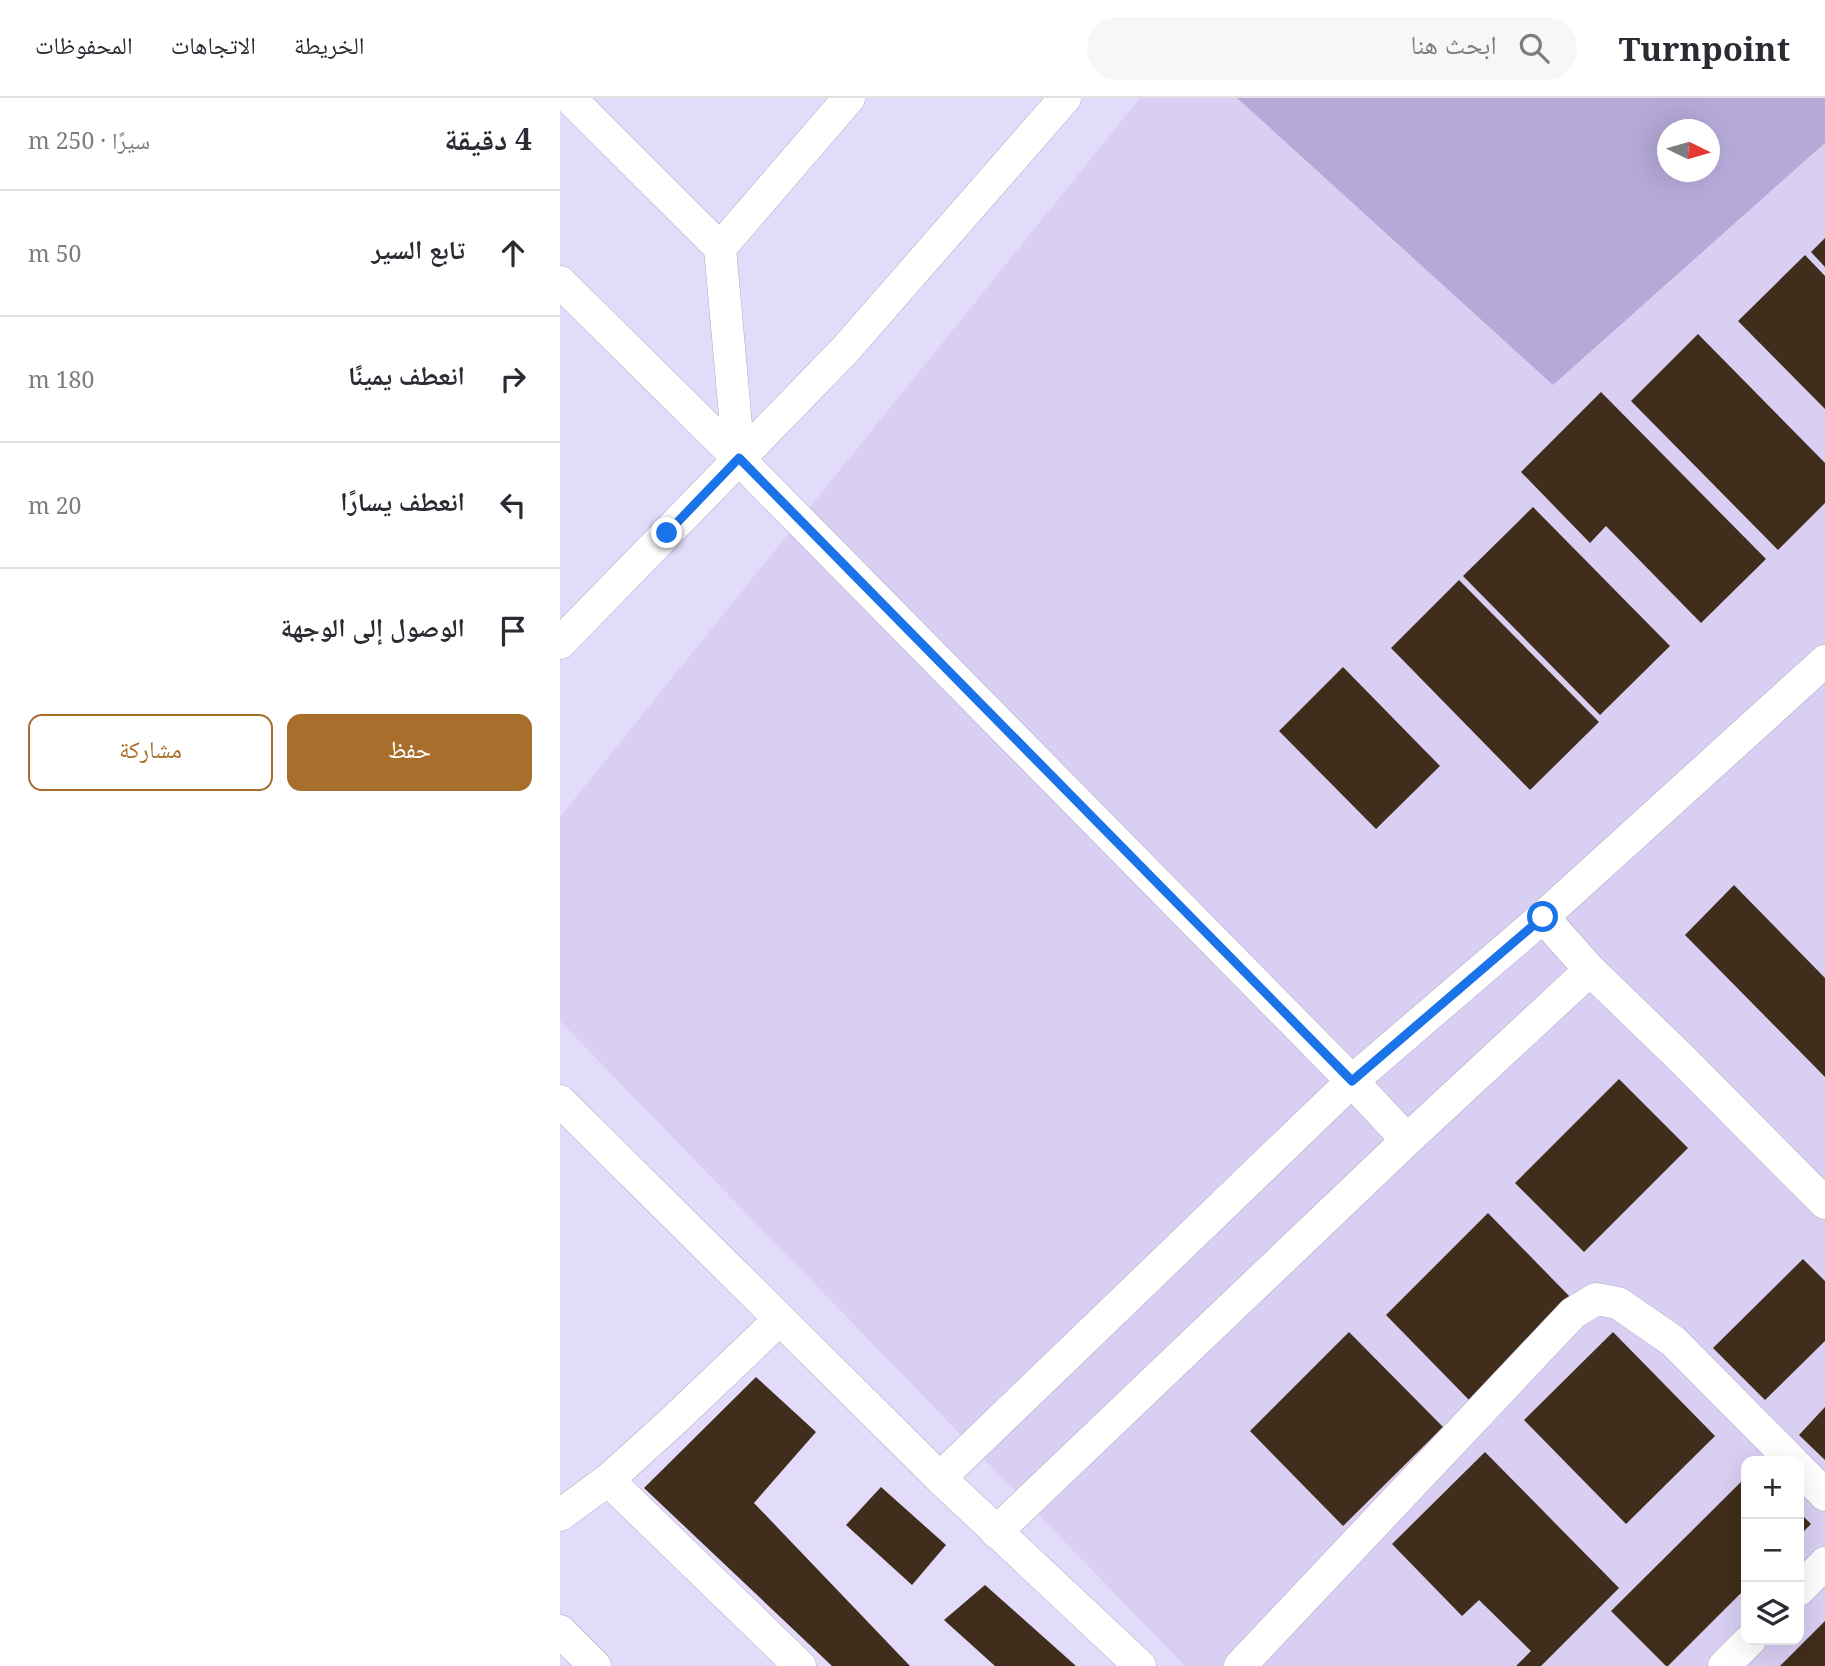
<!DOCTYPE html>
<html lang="ar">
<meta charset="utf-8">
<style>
body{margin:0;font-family:"Noto Serif","Noto Naskh Arabic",serif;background:#f7f7f7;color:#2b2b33;direction:rtl}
.controls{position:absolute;right:21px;bottom:21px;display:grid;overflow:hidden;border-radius:14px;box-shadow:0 7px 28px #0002}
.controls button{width:63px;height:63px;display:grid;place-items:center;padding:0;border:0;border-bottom:2px solid #e1e1e2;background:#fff;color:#2b2b33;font:35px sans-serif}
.compass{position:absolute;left:1097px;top:21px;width:63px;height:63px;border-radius:50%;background:#fff;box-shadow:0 7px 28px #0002;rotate:95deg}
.stop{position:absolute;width:21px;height:21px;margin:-16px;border:5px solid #1a73e8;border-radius:50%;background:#fff}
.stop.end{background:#1a73e8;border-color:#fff;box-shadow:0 2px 7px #0008}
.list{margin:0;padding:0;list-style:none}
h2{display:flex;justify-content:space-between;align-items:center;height:91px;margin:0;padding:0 28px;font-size:30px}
h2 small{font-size:23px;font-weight:400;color:#7c7c81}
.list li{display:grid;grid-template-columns:46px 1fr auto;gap:21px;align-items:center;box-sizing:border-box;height:126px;padding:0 28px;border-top:2px solid #e1e1e2}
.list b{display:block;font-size:26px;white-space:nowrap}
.list em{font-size:23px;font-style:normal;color:#7c7c81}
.actions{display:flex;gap:14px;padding:21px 28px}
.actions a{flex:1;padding:16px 0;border:2px solid #a76e2c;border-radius:14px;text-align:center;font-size:24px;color:#a76e2c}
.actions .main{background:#a76e2c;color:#fff}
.icon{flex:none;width:38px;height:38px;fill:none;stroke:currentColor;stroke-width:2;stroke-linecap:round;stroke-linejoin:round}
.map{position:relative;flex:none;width:1265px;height:1568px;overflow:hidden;direction:ltr}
header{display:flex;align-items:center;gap:42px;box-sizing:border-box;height:98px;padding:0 35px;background:#fff;border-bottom:2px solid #e1e1e2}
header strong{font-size:33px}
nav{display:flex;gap:38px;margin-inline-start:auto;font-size:24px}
.search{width:490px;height:63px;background:#f7f7f7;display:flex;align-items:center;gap:18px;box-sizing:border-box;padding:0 24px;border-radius:38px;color:#7c7c81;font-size:26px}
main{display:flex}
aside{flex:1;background:#fff}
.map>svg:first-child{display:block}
.built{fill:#d8cff3;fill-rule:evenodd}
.green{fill:#b5a9d8;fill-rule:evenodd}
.building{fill:#402d1b}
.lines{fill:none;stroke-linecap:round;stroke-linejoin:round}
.minor-casing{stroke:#b1aac6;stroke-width:33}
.minor{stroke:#fff;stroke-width:32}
.route{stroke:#1a73e8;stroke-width:9}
</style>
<header>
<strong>Turnpoint</strong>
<div class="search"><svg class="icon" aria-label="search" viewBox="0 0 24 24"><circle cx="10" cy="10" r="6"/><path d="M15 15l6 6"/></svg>ابحث هنا</div>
<nav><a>الخريطة</a><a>الاتجاهات</a><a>المحفوظات</a></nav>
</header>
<main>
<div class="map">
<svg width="1265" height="1568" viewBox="0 0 1265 1568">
<rect width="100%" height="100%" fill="#e2dbf9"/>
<path class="built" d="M580,0H677L993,287L1265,45V1568H625L0,923V719ZM1186,1363H1239V1542H1186Z"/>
<path class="green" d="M677,0H1265V45L993,287ZM1108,32H1150V74H1108Z"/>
<path class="building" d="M1265,140V169L1251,154Z
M1245,157L1265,178V311L1178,223Z
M1138,236L1265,365V405L1218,452L1071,303Z
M1041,294L1206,461L1141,525L1046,428L1030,445L961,374Z
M973,409L1110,548L1040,617L903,478Z
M899,482L1039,624L970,692L831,550Z
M783,569L880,668L816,731L719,633Z
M1174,787L1265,880V979L1125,837Z
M1059,981L1128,1050L1024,1154L955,1085Z
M928,1115L1014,1203L912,1305L826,1217Z
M1243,1161L1265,1183V1243L1205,1302L1153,1250Z
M789,1234L883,1329L783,1428L690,1333Z
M1053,1234L1155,1338L1066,1426L964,1322Z
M196,1279L256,1334L194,1405L350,1568H272L84,1390Z
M1265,1309V1362L1239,1337Z
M925,1354L1059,1490L981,1568H956L971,1553L919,1502L902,1518L832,1446Z
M1186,1379V1490L1108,1568H1106L1051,1513Z
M321,1389L386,1447L352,1487L286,1427Z
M1239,1414L1251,1426L1239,1438Z
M425,1487L516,1568H435L384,1522Z
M1265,1523V1568H1220Z"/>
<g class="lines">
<defs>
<path id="minor" d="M10,0L160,150
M0,184L179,361L792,983L847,1042
M179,361L160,150L289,0
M0,545L285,252L505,0
M983,819L1030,872L1122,961L1265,1105
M0,1003L380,1380L580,1568
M1239,1370L1265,1397
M380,1380L792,983L983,819L1265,563
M48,1382L240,1568
M0,1417L48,1382L112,1324L219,1222
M436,1434L847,1042L1030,872
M1239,1492L1265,1465
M0,1533L35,1568
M680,1568L1013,1215L1036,1201L1058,1205L1113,1243L1232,1363
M1164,1568L1190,1542"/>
</defs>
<use href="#minor" class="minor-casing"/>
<use href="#minor" class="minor"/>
</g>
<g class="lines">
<path class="route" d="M107,435L179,360L792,983L983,819"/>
</g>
</svg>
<div class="controls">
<button>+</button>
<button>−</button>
<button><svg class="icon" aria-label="layers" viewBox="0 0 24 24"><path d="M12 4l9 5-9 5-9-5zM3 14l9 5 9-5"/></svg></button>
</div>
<svg class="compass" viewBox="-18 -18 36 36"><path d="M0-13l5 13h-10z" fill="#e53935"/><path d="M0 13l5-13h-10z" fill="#7c7c81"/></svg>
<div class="stop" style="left:983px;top:819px"></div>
<div class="stop end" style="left:107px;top:435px"></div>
</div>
<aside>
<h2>4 دقيقة<small>سيرًا · 250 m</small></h2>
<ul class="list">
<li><svg class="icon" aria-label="ahead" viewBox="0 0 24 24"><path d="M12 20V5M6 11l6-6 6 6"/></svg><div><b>تابع السير</b></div><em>50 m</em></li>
<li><svg class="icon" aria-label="right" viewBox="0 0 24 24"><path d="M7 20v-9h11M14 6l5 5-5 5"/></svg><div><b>انعطف يمينًا</b></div><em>180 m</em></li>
<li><svg class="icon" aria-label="left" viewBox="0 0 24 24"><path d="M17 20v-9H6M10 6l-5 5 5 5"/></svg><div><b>انعطف يسارًا</b></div><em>20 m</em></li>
<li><svg class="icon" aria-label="arrive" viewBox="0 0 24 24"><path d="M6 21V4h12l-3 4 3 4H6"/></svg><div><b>الوصول إلى الوجهة</b></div></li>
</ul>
<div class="actions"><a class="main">حفظ</a><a>مشاركة</a></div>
</aside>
</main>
